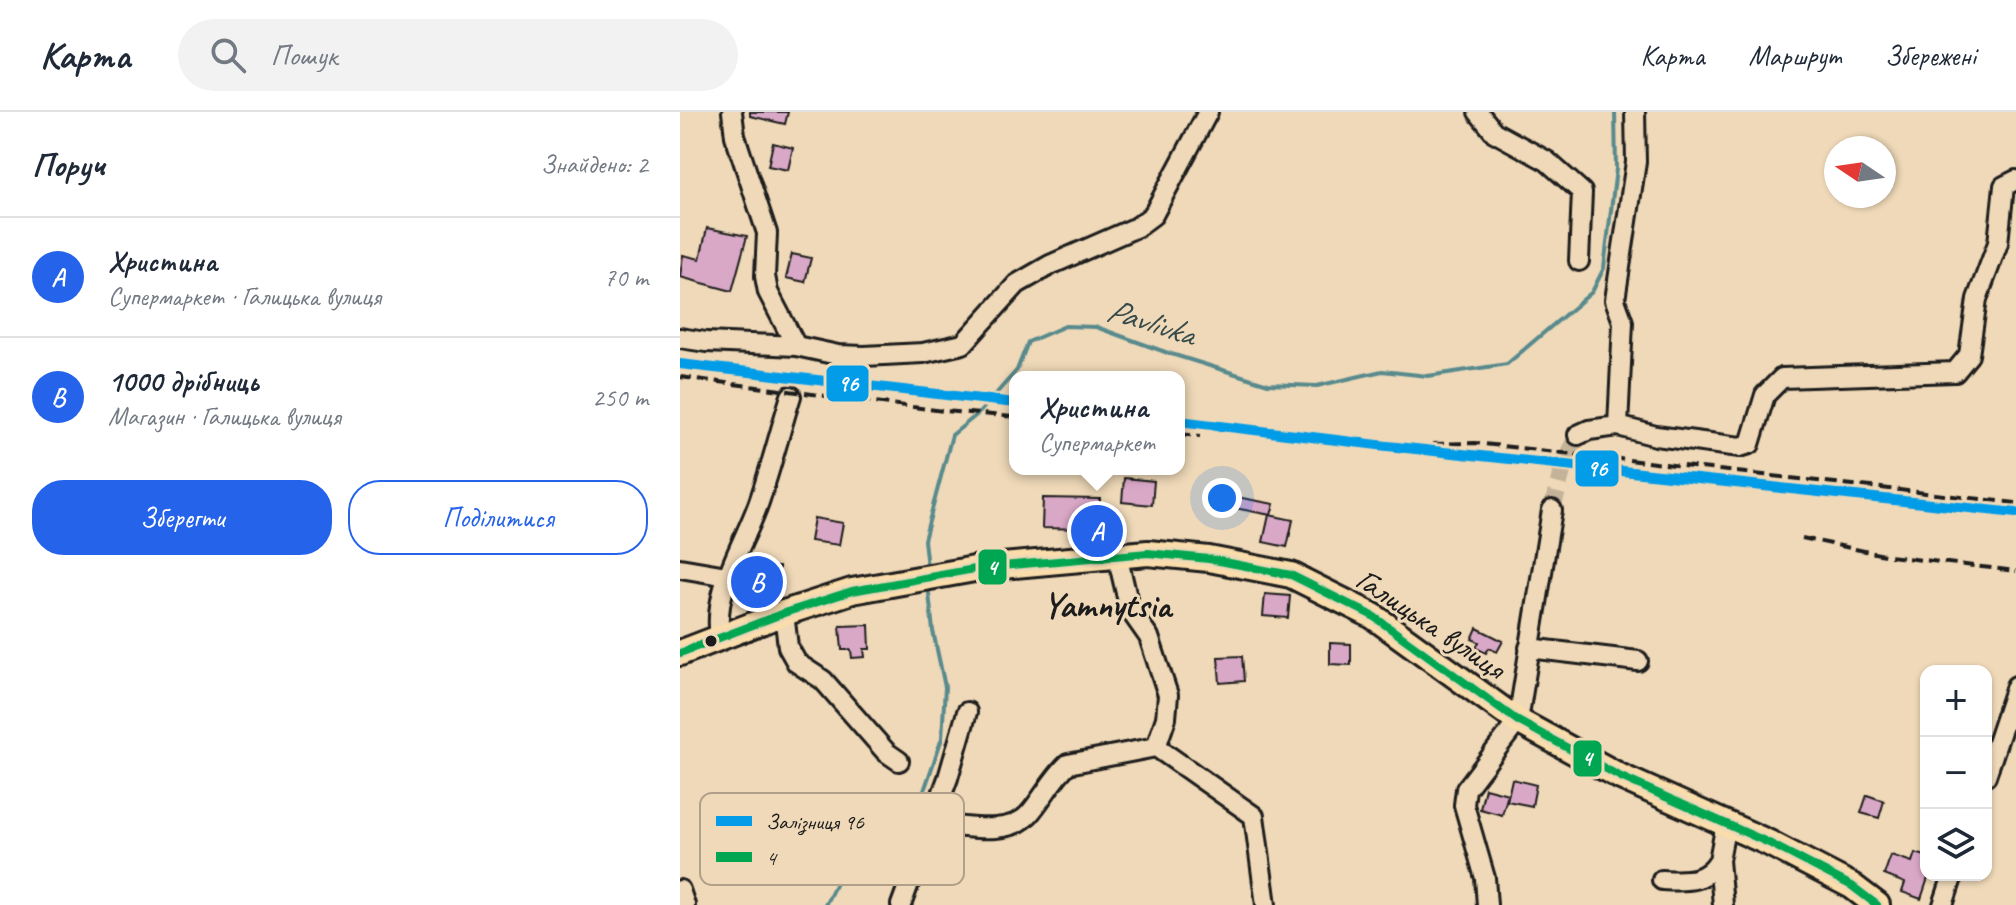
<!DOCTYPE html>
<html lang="uk">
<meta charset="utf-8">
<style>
body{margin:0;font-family:Caveat,sans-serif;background:#f2f2f3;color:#1f2937}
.controls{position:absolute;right:24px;bottom:24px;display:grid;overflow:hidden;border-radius:16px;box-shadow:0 2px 6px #0004}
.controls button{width:72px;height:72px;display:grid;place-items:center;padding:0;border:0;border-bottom:2px solid #e0e1e3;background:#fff;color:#1f2937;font:40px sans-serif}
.compass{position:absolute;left:1144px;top:24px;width:72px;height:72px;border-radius:50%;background:#fff;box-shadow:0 2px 6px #0004;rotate:283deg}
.you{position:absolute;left:542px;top:386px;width:28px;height:28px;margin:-20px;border:6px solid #fff;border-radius:50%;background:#1a73e8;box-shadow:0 0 0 12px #1a73e833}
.badge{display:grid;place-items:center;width:52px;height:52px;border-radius:50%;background:#2563eb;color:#fff;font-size:26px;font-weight:700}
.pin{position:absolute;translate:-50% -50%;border:4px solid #fff;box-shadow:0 2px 8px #0006}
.popup{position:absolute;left:329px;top:259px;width:176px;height:104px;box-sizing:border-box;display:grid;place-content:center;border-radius:16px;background:#fff;filter:drop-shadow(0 2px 6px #0005);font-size:26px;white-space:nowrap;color:#747a83}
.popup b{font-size:30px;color:#1f2937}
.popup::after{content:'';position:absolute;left:50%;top:100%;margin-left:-16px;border:16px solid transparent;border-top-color:#fff}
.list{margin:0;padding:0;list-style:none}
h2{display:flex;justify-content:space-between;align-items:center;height:104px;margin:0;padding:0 32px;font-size:34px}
h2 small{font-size:26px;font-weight:400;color:#747a83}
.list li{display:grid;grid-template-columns:52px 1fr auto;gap:24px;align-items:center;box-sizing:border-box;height:120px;padding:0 32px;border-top:2px solid #e0e1e3}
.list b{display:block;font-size:30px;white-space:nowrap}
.list p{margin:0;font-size:26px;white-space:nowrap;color:#747a83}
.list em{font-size:26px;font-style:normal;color:#747a83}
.actions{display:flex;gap:16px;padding:24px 32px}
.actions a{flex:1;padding:18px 0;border:2px solid #2563eb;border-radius:32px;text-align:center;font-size:28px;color:#2563eb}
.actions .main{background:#2563eb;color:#fff}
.icon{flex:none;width:44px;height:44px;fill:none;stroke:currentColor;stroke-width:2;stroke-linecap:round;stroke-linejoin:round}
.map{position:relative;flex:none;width:1336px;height:793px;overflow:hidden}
header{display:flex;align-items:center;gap:48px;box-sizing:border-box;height:112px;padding:0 40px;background:#fff;border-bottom:2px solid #e0e1e3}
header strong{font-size:38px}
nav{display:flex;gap:44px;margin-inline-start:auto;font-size:28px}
.search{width:560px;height:72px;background:#f2f2f3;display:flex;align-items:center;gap:20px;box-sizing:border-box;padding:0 28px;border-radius:44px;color:#747a83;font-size:30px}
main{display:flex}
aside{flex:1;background:#fff}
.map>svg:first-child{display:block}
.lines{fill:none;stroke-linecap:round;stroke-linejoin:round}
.stream{stroke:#598a8d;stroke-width:4}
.building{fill:#d9a8c7;stroke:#1c1c1c;stroke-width:2}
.minor-tunnel{stroke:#c5b399;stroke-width:18;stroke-dasharray:18 9;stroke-linecap:butt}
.minor-casing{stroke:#1c1c1c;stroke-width:24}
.major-casing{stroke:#1c1c1c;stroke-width:30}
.minor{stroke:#efd9b8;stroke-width:18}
.major{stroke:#fbddab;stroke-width:24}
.rail{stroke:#1c1c1c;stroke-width:4;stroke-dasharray:12 6;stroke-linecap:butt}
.bus-1-casing{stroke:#efd9b8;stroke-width:14}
.bus-1{stroke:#00a651;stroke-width:8}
.rail-1-casing{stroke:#efd9b8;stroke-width:16}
.rail-1{stroke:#039ce8;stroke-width:10}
.bus-dot{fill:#1c1c1c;stroke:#efd9b8;stroke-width:3}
.labels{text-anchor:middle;stroke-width:6;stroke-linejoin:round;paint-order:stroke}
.street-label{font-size:32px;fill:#1c1c1c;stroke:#efd9b8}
.water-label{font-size:34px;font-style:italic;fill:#364a4b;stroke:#efd9b8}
.quarter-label{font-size:36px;font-weight:bold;fill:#1c1c1c;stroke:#efd9b8}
.key{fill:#efd9b8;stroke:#b0a089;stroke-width:2}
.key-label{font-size:22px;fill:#1c1c1c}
.line-badge{stroke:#efd9b8;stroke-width:3}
.badge-label{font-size:22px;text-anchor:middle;font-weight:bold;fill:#fff}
</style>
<header>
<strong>Карта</strong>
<div class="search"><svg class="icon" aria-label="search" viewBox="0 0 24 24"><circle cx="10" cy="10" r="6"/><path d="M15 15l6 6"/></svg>Пошук</div>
<nav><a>Карта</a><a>Маршрут</a><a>Збережені</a></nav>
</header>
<main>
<aside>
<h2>Поруч<small>Знайдено: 2</small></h2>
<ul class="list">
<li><span class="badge">A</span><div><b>Христина</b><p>Супермаркет · Галицька вулиця</p></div><em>70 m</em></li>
<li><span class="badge">B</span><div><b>1000 дрібниць</b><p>Магазин · Галицька вулиця</p></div><em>250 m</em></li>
</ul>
<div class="actions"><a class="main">Зберегти</a><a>Поділитися</a></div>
</aside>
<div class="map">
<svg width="1336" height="793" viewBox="0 0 1336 793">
<rect width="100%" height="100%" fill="#efd9b8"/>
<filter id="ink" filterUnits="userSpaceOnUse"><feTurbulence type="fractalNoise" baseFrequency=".0125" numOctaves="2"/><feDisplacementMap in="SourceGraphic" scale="16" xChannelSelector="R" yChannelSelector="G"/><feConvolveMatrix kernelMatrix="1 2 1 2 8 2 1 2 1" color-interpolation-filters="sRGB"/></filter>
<g filter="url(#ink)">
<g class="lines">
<path class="stream" d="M247,455L244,428L272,323L299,301L337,258L348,230L385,214L416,215L488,241L588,272L637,274L702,259L748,264L827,252L912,180L924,156L936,57L935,0
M145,793L167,749L243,682L262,626L265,575L253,519L248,472"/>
</g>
<path class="building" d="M70,0H108L105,12L70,4Z
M93,31L113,36L108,58L88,54Z
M27,116L67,124L52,179L0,165L3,143L20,147Z
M112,142L131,146L125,170L106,166Z
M444,366L474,369L472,393L442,390Z
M546,383L594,392L591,403L544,394Z
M363,386L420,387L419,404L433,405V423H406V417L362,416Z
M589,403L613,408L607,435L583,430Z
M134,406L163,411L159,433L130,429Z
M99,455V465L88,466V480H62L64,456Z
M585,482L610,484L608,506L583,504Z
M189,513L190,537H184L185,545L172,546L171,538H162L160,514Z
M797,516L823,529L817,540L809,536L806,541L796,536L799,530L792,527Z
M650,531L671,532V553L650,552Z
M562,544L564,569L540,571L538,545Z
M832,667L856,673L852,694L827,689Z
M805,676L828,682L822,703L800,697Z
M1187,683L1204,689L1199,706L1181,701Z
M1235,741L1246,744V763H1249L1241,787L1222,780L1225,771L1204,763L1211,743L1232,750Z"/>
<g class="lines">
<path class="minor-tunnel" d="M872,398L884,351L898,323"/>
<defs>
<path id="minor" d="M52,0L55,24L87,121L85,164L88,180L116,234
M798,0L814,20L867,49L902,80L899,149
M955,0L956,50L935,188L943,210L938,314L976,324L1060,335L1070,332L1085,283L1102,266L1275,260L1289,243L1297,187L1318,131L1324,74L1336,68
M0,226L26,230L116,234L158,243L184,244L243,241L283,232L337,172L370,153L457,115L473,103L528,0
M898,323L909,318L938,314
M0,456L47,464
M104,501L108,535L117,551L143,568L206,640L219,649
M40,525C32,478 64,433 79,390C91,355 100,319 111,284
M849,536L958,549
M476,635L574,704L586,793
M1306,664L1336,574
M252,712C281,713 328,726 349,702C363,686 372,667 388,652L476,635L486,606L488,583L469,525L450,498L437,443
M982,768C1007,769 1025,771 1039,748
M0,778L5,793
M221,793L268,666L287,600
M807,793L805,766L784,693L786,677L838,609L872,398
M1043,793L1039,748L1046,712
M1263,793L1273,763"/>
<path id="major" d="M0,541L104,501L172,479L300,456L468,441L529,447L611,463L693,504L838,609L941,665L1089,731L1172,774L1197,793"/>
</defs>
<use href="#minor" class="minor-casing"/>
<use href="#major" class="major-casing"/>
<use href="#minor" class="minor"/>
<use href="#major" class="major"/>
<path class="rail" d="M0,265L264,299L335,305
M499,322L520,324
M698,333L795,331L1336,391
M1122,426L1209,444L1336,459"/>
<defs>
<path id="bus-1" d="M0,541L104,501L172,479L300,456L468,441L529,447L611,463L693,504L838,609L941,665L1089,731L1172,774L1197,793"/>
</defs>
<use href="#bus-1" class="bus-1-casing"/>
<use href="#bus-1" class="bus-1"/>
<defs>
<path id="rail-1" d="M0,252L335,291
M499,309L698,333L1336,401"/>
</defs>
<use href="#rail-1" class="rail-1-casing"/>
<use href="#rail-1" class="rail-1"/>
</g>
</g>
<circle class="bus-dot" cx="31" cy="529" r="7"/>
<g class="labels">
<g class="street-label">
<text transform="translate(751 511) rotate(34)" y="11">Галицька вулиця</text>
</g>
<g class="water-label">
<text transform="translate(471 209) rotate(17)" y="12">Pavlivka</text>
</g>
<g class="quarter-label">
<text x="427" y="505">Yamnytsia</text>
</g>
</g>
<rect x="20" y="681" width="264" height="92" rx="12" class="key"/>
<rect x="36" y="704" width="36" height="10" fill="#039ce8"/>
<rect x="36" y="740" width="36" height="10" fill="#00a651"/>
<g class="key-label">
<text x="86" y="717">Залізниця 96</text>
<text x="86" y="753">4</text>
</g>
<g class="line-badge">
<rect x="145" y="252" width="45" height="39" rx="8" fill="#039ce8"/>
<rect x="894" y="337" width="46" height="39" rx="8" fill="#039ce8"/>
<rect x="297" y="436" width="31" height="38" rx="8" fill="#00a651"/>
<rect x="892" y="627" width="31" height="39" rx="8" fill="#00a651"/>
</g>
<g class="badge-label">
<text x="168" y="279">96</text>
<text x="917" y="364">96</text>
<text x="312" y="463">4</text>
<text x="907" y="654">4</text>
</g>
</svg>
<div class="controls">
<button>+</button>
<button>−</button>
<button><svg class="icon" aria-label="layers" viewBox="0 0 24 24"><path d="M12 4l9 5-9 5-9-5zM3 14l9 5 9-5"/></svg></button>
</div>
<svg class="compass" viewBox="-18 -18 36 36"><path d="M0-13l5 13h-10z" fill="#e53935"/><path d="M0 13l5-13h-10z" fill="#747a83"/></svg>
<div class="you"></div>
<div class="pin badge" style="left:417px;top:419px">A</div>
<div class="popup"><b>Христина</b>Супермаркет</div>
<div class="pin badge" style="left:77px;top:470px">B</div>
</div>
</main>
